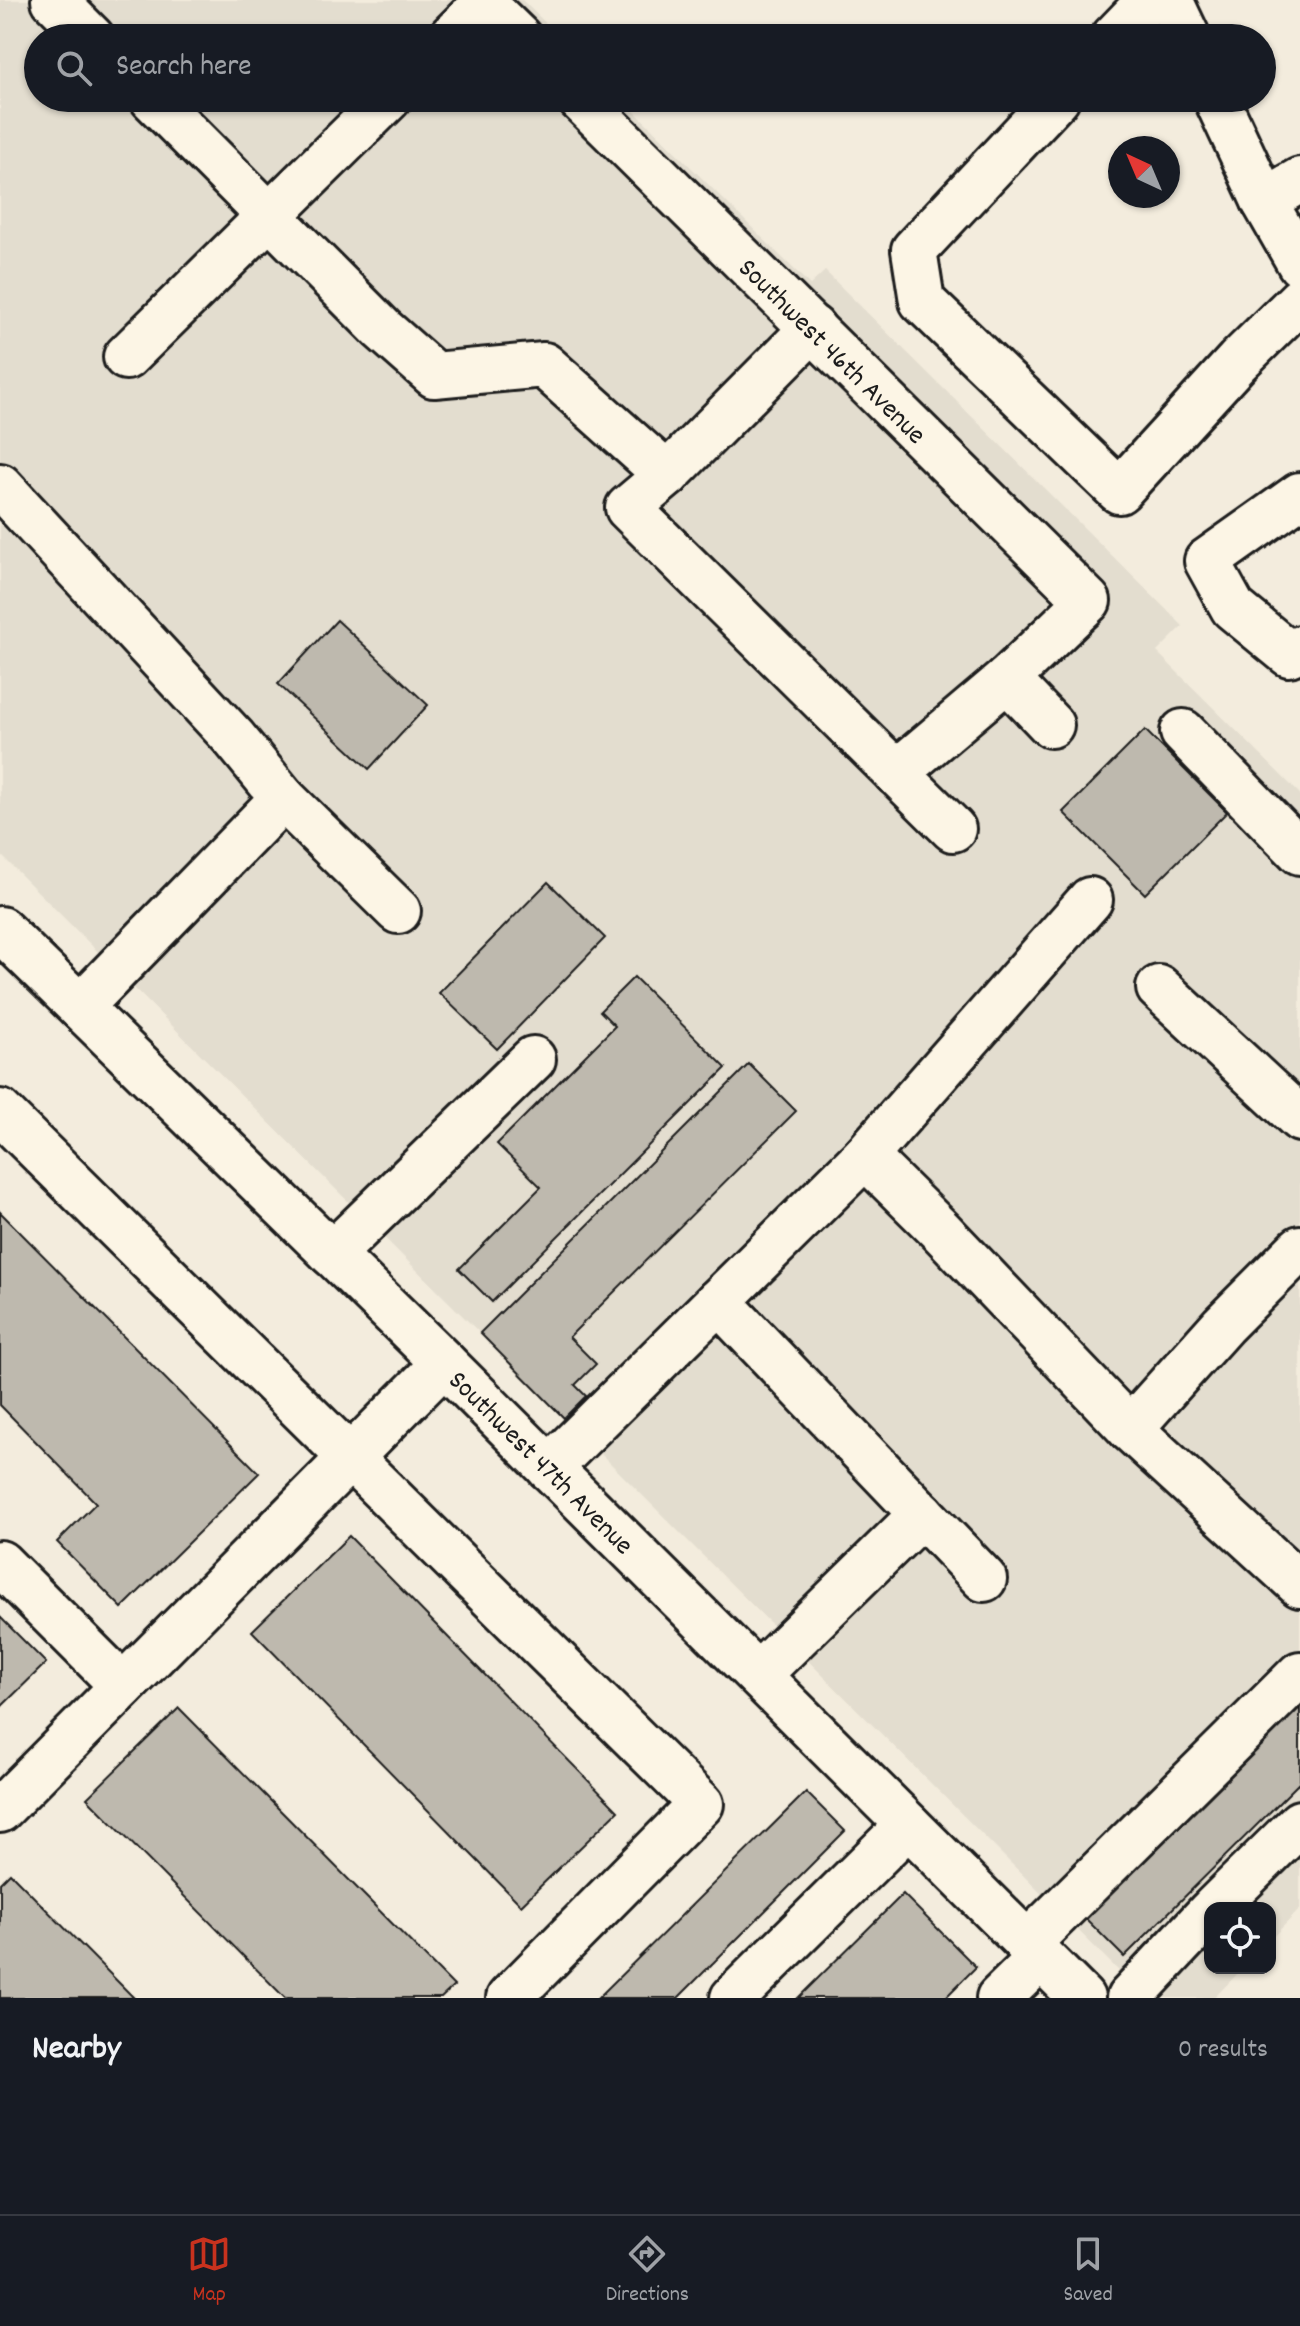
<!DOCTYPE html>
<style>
body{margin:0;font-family:Dekko,sans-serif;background:#242831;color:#f1f3f6}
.controls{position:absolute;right:24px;bottom:24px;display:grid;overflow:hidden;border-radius:16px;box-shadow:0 2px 6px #0004}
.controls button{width:72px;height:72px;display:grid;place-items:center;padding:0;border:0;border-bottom:2px solid #363941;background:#171b24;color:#f1f3f6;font:40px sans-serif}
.compass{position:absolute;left:1108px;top:136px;width:72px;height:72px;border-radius:50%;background:#171b24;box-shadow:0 2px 6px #0004;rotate:316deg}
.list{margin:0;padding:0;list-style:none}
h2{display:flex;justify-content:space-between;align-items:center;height:104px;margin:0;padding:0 32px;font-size:34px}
h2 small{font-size:26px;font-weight:400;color:#9ea1a6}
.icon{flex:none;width:44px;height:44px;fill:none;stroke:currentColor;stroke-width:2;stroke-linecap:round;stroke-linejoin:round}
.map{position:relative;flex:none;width:1300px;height:1998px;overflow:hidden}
.search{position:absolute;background:#171b24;box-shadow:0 2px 6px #0004;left:24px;right:24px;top:24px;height:88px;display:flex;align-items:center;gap:20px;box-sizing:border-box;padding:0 28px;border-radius:44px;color:#9ea1a6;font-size:30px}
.sheet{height:216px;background:#171b24}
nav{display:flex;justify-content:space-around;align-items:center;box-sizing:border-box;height:112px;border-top:2px solid #363941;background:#171b24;font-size:22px;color:#9ea1a6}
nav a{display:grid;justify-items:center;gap:4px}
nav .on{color:#c8321e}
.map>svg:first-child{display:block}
.built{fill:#e3ddcf}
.building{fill:#beb9ae;stroke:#1c1c1c;stroke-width:2}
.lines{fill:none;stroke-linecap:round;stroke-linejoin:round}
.minor-casing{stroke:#1c1c1c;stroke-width:50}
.minor{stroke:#fcf5e5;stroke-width:44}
.labels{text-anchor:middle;stroke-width:6;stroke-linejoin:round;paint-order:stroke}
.street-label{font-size:28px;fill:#1c1c1c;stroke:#fcf5e5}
</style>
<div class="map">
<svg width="1300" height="1998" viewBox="0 0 1300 1998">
<rect width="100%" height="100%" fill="#f3ecdd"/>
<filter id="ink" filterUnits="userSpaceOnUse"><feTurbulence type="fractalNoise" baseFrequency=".0125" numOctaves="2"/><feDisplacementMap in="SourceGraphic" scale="16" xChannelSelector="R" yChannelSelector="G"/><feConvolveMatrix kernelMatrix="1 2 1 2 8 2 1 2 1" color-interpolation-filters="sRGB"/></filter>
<g filter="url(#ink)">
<path class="built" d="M0,0H522L561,38H38V98H621L810,285L825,271L1183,626L1157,652L1300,794V1909L1270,1940V1908H1210V1968H1243L1214,1998H1146L0,854Z"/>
<path class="building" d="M337,620L428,705L369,769L278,684Z
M1145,730L1227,812L1145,894L1063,812Z
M548,882L605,938L497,1049L439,993Z
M634,977L726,1068L492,1302L459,1269L541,1187L497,1144L615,1026L600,1011Z
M749,1064L796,1111L569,1337L596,1364L575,1385L586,1396L564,1418L480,1333Z
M0,1212L259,1473L122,1608L57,1542L96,1503L0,1405Z
M349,1536L618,1811L521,1905L252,1631Z
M0,1617L46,1663L0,1708Z
M1300,1705V1782L1124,1957L1085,1918Z
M179,1708L454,1986L441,1998H285L87,1798Z
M806,1792L845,1831L678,1998H598Z
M10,1873L134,1998H0V1883Z
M903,1894L976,1967L945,1998H798Z"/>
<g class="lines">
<defs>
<g id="minor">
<path d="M54,0L92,38"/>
<path d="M480,0L519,38"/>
<path d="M1170,0L1188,38"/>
<path d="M450,38L484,4"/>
<path d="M1113,38L1138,12L1143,0"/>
<path d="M152,98L382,329L434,375L544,365L667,475L628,508L953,829"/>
<path id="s1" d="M579,98L1088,601L1007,679"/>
<path d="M1057,98L914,250L922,301L1119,491L1238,361L1300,300"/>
<path d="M1216,98L1264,201"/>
<path d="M1300,180L1264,201L1300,264"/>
<path d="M126,357L389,98"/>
<path d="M667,475L813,328"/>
<path d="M0,486L234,738L283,798L80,1007"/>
<path d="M1300,495L1207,561L1233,608L1289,654L1300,648"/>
<path d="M1183,732L1300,852"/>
<path d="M896,773L1007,679L1051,725"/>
<path d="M283,798L398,911"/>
<path id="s2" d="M0,929L444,1363L1082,1998"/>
<path d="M1159,988L1300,1119"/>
<path d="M0,1112L701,1804L509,1998"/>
<path d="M865,1156L941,1231L1130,1429L1300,1585"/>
<path d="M332,1254L533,1059"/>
<path d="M718,1301L984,1579"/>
<path d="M1130,1429L1223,1325L1300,1248"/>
<path d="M549,1468L865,1156L1090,900"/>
<path d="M0,1563L123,1686"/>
<path d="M758,1675L922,1514"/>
<path d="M0,1810L444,1363"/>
<path d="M1214,1908L1300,1823"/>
<path d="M1027,1944L1300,1674"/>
<path d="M733,1998L908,1825"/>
<path d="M999,1998L1041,1957"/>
<path d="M1129,1998L1210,1912"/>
</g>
</defs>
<use href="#minor" class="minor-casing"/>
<use href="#minor" class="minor"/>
</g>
</g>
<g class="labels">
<g class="street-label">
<text dy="10" stroke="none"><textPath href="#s1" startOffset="358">Southwest 46th Avenue</textPath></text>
<text dy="10" stroke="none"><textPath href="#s2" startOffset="760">Southwest 47th Avenue</textPath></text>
</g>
</g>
</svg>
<div class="controls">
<button><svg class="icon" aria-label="locate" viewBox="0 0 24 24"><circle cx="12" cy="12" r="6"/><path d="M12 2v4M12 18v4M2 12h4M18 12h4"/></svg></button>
</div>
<svg class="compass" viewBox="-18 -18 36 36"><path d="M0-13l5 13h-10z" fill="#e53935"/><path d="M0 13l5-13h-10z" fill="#9ea1a6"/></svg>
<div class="search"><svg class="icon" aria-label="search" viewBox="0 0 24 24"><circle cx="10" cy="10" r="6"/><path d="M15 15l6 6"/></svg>Search here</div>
</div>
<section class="sheet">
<h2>Nearby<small>0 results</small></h2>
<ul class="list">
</ul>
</section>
<nav>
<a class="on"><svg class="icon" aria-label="map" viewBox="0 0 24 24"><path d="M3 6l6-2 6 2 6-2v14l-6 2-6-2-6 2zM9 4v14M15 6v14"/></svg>Map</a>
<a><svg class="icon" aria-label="directions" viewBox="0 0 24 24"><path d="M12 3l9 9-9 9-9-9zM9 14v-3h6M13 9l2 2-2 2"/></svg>Directions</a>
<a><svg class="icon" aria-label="saved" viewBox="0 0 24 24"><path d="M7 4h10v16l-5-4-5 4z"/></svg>Saved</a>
</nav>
